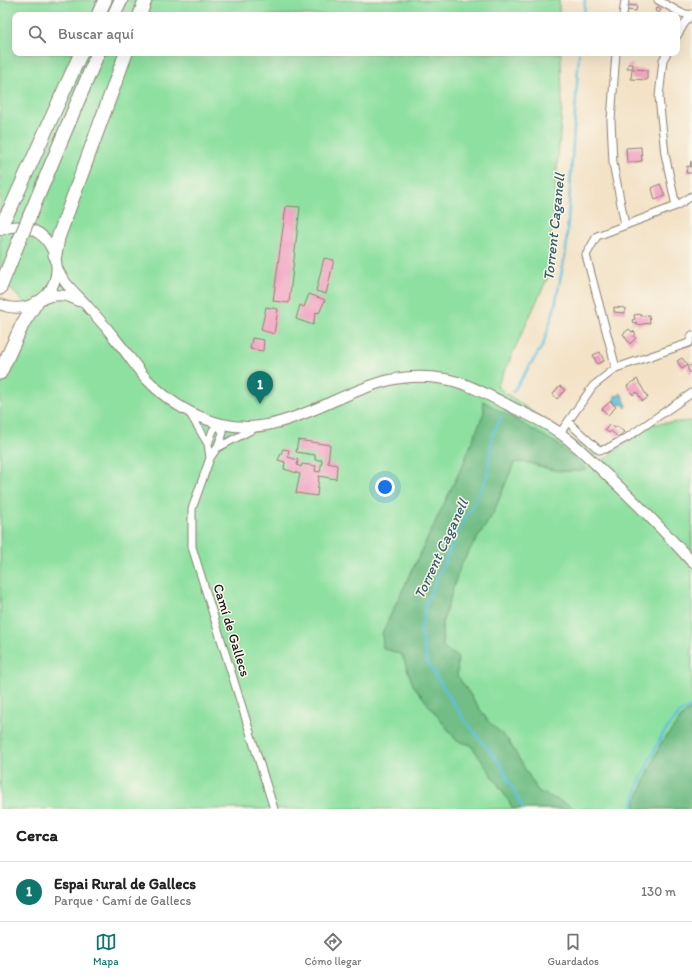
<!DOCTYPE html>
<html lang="es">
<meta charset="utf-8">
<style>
body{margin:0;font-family:Itim,sans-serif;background:#f6f6f6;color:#222}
.you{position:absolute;left:385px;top:487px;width:14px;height:14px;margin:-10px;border:3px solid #fff;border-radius:50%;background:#1a73e8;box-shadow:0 0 0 6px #1a73e833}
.badge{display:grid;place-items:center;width:26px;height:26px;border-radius:50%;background:#0f766e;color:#fff;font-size:13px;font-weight:700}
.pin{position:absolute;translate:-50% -33px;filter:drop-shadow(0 1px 2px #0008)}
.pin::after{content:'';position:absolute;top:21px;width:14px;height:12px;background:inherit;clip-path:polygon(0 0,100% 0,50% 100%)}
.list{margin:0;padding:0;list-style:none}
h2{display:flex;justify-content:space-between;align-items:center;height:52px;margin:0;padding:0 16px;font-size:17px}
h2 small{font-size:13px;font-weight:400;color:#767676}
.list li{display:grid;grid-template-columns:26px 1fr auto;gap:12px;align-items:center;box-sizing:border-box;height:60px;padding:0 16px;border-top:1px solid #e0e0e0}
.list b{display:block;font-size:15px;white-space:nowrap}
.list p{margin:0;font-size:13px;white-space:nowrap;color:#767676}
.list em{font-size:13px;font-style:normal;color:#767676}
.icon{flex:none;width:22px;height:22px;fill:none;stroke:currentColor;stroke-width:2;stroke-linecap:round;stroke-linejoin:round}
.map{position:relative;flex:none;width:692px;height:809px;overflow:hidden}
.search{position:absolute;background:#fff;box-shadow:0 4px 16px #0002;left:12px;right:12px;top:12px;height:44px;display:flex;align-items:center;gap:10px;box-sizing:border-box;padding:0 14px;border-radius:8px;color:#767676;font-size:15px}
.sheet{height:112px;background:#fff}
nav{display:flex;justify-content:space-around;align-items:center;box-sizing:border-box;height:56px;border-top:1px solid #e0e0e0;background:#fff;font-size:11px;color:#767676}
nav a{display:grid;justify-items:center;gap:2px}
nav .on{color:#0f766e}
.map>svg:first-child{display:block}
.green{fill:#8ee0a0;stroke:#557e5e}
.forest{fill:#72be86;stroke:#476d51}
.water{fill:#5fc1dd;stroke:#3e6e7c}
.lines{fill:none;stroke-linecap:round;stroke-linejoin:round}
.stream{stroke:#5fc1dd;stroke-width:2.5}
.building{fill:#f09cbe}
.street-casing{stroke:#887f71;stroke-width:9}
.secondary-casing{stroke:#887f71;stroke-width:12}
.highway-casing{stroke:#887f71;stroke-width:15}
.street{stroke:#fff;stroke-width:7}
.secondary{stroke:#fff;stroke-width:10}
.highway{stroke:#fff;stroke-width:13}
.highway-bridge-casing{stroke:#887f71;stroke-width:15;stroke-linecap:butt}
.highway-bridge{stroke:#fff;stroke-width:13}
.labels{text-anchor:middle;stroke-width:3;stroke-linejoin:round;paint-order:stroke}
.street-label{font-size:14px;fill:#1c1c1c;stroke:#fbf7ec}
.water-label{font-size:15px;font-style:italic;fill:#375e69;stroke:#fbf7ec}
</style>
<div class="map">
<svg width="692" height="809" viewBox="0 0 692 809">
<rect width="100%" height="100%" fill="#fbf7ec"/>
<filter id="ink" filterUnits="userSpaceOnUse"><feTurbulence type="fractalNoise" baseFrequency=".025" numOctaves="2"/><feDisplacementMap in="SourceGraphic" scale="8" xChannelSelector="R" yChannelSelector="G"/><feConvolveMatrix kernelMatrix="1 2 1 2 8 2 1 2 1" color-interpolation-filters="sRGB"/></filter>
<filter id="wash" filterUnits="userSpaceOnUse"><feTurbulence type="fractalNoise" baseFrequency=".012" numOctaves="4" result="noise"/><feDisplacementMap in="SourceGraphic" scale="16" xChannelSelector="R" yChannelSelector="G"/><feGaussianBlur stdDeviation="0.9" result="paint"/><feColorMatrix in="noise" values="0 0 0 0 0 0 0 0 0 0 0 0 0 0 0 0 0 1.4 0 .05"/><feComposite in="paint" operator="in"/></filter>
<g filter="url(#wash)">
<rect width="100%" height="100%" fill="#f3e2c6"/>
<path class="green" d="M0,0H559V15H15V53H561L562,109L548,277L497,387L602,461L652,424L692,421V809H0V384L34,312L0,279Z"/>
<path class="forest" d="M483,401L556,443L587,470C574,472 562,472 549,469C537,466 527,460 514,463L493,514L461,564L442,624L443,648L458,657L457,675L488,721L508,740L538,791L571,806L572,809H513L507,798L471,745L457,741L413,685L402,655L383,648L382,633L464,462L484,412Z
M692,709V809H635L636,801L661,743L687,711Z"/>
<path class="water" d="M621,393L627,406L626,408L622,404L617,405L614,401L615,396L620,395Z"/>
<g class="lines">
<path class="stream" d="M584,15L585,0
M513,392L543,345L555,306L566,250L579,53
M501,417L492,437L486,480L458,533L425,605L421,632L427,662L463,718L501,765L523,809
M632,809L639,782L662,735L680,713L692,706"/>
</g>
<g id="blocks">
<path class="building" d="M627,5L637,6L636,11L626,10Z
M657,7L661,9L659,13L655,11Z
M628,64H633V68H627Z
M632,69L647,70V80L631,79Z
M641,147L642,161L627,163L626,148Z
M691,161L692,173H686L687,166L690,167Z
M660,184L665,196L655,200L652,188Z
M286,206L300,207L289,303L273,301Z
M324,258L334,260L326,294L316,291Z
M309,294L325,300L319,313L316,312L313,325L296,319L300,305L304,307Z
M266,307L278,309L274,334L261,330Z
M614,307L625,308V313L614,312Z
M641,314V316L649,315L650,323L637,325L636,322L633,323L632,320L635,319L634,315Z
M629,329L632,332L633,331L636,334L634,336L636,338L630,344L623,334Z
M252,338L264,340L263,351L250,349Z
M600,352L604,361L597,364L593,355Z
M682,358L688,365L682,369L677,361Z
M692,364V375L687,368Z
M637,379L648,398L642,401L637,392L633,395L627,386Z
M560,386L565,390L557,399L553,394Z
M611,401L616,407L608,415L602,409Z
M610,424L615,428L617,426L624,432L618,437L611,431L609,433L605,430Z
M298,440L330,445L328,463L337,465L336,479L319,476L317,496L296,493L300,474L284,469L285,462L278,460L283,449L289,450L288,457L298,460L297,465L301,467L302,464L316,466L315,471L320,472L322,460H315V455L296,452Z"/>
</g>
</g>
<g filter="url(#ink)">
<use href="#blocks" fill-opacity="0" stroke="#887f71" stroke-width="1"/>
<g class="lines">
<defs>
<path id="street" d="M658,0L681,13L691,15
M623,15L625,0
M677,36L684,24L692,14
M616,53L611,120L613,163L625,225
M667,53L663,60L659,97L665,154L676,206
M616,368L586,255L597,236L676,206L692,196
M189,412L208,444L210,458
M568,422L599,450L606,449L628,437L692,393
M560,433L593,386L616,368L689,343L692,335
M208,444L213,430L219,424L223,433L217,448L210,458L192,509V547L274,809
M217,448L255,428"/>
<path id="secondary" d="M0,230C52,210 79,283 33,304C23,309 10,309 0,304
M57,268C64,285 77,294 88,307C100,320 111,333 121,346C128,355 135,365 142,374C173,409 219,434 267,425C288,421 309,412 329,403C370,385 399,371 445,379C467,383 486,394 506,404C524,414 545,421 561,434C579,447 594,463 610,478C639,505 666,533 692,562
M42,299C54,294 67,294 78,301"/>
<path id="highway" d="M98,15L105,0
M114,15L121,0
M140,15L145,0
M30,215L98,53
M0,226L12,205L81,53
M55,255L58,238L126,53
M0,288L19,241
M0,373L23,323L36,303"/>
</defs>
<use href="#street" class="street-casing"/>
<use href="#secondary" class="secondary-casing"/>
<use href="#highway" class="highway-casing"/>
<use href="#street" class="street"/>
<use href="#secondary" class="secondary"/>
<use href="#highway" class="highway"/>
<defs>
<path id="highway-bridge" d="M19,241L30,215"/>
</defs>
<use href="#highway-bridge" class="highway-bridge-casing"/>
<use href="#highway-bridge" class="highway-bridge"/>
</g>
</g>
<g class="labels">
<g class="street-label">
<text transform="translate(232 630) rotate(73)" y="5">Camí de Gallecs</text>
</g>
<g class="water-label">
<text transform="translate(554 227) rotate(-84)" y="5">Torrent Caganell</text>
<text transform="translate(441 549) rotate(-65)" y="5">Torrent Caganell</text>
</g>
</g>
</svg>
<div class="you"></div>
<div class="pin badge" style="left:260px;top:404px">1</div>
<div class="search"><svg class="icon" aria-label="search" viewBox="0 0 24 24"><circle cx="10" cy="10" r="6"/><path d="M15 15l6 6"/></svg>Buscar aquí</div>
</div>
<section class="sheet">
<h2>Cerca<small></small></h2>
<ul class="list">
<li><span class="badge">1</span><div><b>Espai Rural de Gallecs</b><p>Parque · Camí de Gallecs</p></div><em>130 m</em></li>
</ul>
</section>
<nav>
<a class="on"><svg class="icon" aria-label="map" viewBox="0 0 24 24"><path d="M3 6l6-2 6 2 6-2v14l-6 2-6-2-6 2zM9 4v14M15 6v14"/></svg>Mapa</a>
<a><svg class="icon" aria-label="directions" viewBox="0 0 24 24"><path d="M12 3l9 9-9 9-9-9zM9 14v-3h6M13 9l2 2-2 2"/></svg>Cómo llegar</a>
<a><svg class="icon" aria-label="saved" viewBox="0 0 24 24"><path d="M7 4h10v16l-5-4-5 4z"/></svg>Guardados</a>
</nav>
